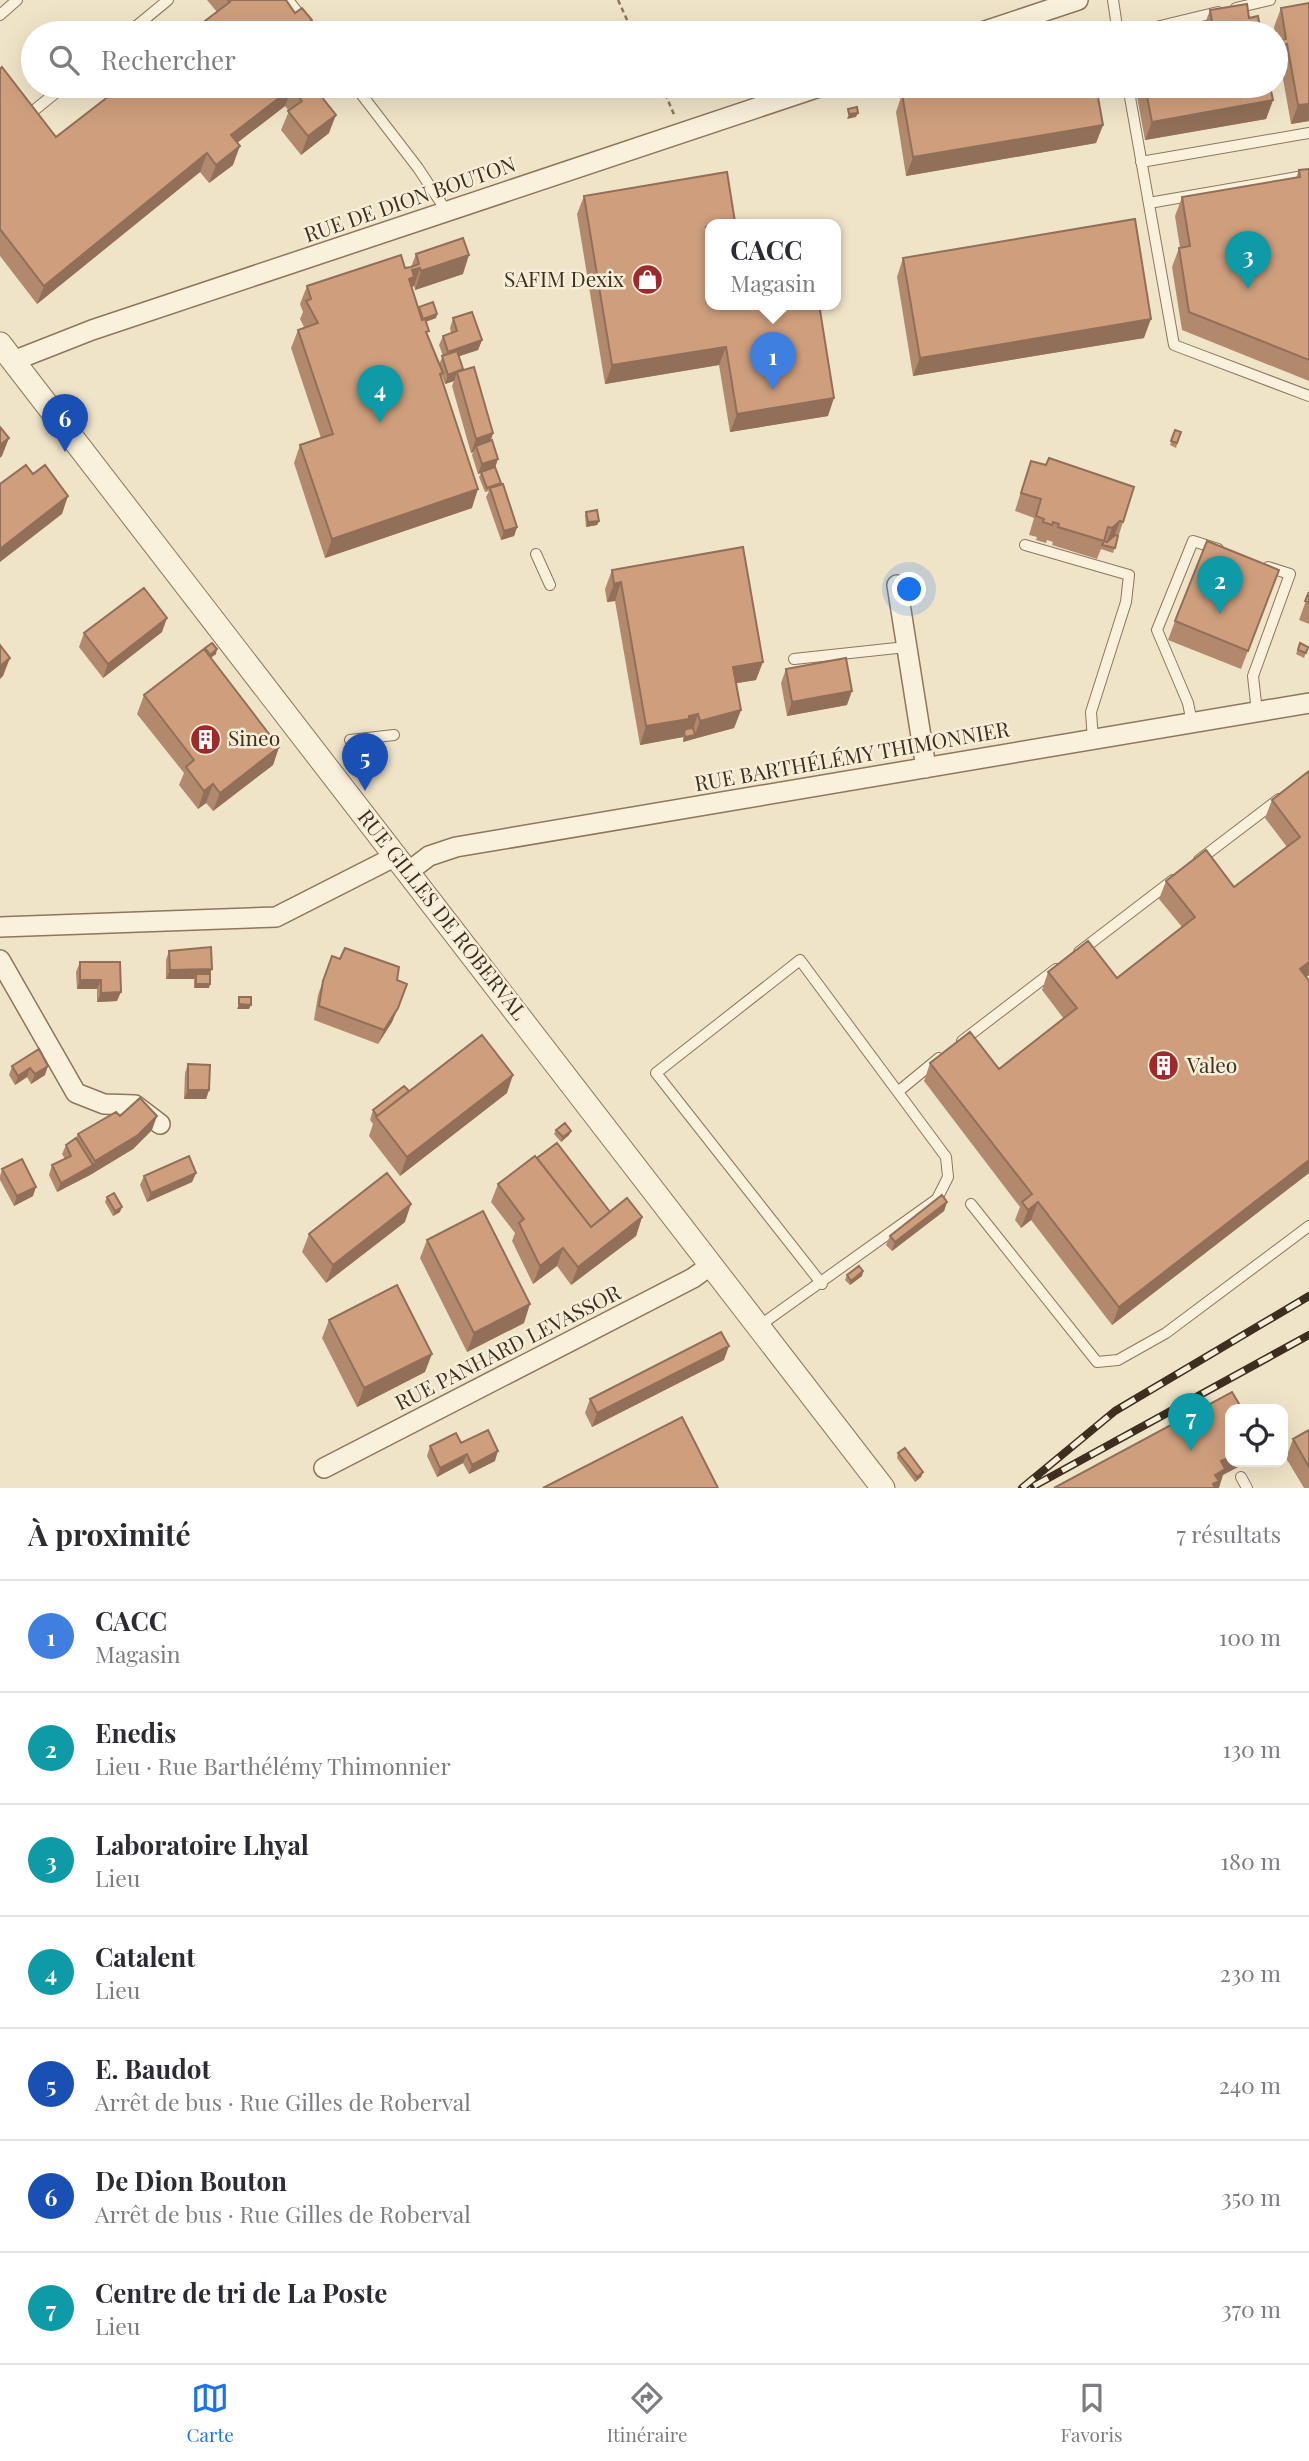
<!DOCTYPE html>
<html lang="fr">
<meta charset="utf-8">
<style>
body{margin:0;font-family:"Playfair Display",serif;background:#f7f7f7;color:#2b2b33}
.controls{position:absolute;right:21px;bottom:21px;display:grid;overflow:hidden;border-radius:14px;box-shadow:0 7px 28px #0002}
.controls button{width:63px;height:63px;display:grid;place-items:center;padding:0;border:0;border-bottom:2px solid #e1e1e2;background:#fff;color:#2b2b33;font:35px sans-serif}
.you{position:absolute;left:910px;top:590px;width:24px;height:24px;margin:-18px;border:5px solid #fff;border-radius:50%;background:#1a73e8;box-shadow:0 0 0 10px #1a73e833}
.badge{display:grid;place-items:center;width:46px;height:46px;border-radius:50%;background:#1a73e8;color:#fff;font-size:23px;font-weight:700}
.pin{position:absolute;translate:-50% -58px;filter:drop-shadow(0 2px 4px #0008)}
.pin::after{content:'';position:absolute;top:37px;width:24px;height:21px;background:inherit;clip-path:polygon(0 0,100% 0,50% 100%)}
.popup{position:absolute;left:705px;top:219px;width:136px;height:91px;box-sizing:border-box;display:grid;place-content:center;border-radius:14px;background:#fff;filter:drop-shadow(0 2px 5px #0005);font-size:23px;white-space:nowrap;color:#7c7c81}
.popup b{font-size:26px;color:#2b2b33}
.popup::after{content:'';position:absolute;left:50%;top:100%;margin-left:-14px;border:14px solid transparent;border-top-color:#fff}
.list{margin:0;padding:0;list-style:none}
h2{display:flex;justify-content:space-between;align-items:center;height:91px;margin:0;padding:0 28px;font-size:30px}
h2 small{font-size:23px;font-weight:400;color:#7c7c81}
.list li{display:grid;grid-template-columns:46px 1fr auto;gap:21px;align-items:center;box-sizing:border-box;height:112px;padding:0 28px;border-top:2px solid #e1e1e2}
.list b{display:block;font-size:26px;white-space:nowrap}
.list p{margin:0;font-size:23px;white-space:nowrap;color:#7c7c81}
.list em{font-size:23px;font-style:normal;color:#7c7c81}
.icon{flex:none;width:38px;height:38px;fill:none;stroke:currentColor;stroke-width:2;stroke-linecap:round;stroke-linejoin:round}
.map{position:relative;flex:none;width:1309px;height:1488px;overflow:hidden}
.search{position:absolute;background:#fff;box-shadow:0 7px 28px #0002;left:21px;right:21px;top:21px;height:77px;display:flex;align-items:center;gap:18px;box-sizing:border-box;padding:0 24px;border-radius:38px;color:#7c7c81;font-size:26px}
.sheet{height:875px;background:#fff}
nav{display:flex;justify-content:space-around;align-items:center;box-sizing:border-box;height:98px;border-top:2px solid #e1e1e2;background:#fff;font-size:19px;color:#7c7c81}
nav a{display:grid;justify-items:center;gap:4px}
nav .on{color:#1a73e8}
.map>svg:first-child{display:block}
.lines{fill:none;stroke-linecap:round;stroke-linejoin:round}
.service-casing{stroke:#8d765c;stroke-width:12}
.minor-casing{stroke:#8d765c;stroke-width:22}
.tertiary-casing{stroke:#8d765c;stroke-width:25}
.path{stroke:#8d765c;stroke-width:2.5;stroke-dasharray:5 3.5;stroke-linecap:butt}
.service{stroke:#faf1dc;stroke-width:10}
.minor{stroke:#faf1dc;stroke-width:19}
.tertiary{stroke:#faf1dc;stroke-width:23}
.rail-casing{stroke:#3d2e20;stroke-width:8}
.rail{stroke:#f7eed8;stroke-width:5;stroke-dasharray:16;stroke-linecap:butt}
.wall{fill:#b2896c}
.shaded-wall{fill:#916f58}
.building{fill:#cf9f7d;stroke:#916f58;stroke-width:2}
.labels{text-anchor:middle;stroke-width:5;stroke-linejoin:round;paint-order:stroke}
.street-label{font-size:21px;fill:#3d2e20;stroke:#f7eed8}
.poi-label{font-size:21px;fill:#3d2e20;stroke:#f7eed8;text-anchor:start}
</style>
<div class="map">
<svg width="1309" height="1488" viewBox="0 0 1309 1488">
<rect width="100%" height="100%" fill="#f0e4c8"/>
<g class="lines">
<defs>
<path id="service" d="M288,0L314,33
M1113,0L1118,33
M1236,8L1270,0
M0,15L17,0
M128,33L168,0
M1131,33L1218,12
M355,86L418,168L447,212
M1128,86L1174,345L1309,396
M32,112L64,86
M1141,162L1309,133
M1149,203L1309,175
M1025,545L1129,575L1126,602L1091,712L1093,740
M536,554L550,585
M794,659L906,647
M1257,712L1253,676L1290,574L1268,567
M1192,723L1188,703L1157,630L1193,541L1218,549
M350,740L394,735
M1199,860L1279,799
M1079,952L1173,880
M962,1041L1056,969
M900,1090L939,1058
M971,1204L1097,1362L1118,1360L1166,1333L1309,1226
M759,1326L937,1199L948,1177L946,1157L800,960L656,1073L822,1284
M1241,1477L1247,1488"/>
<path id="minor" d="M979,33L1078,0
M13,361L92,330L822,86
M897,585L926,768
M408,872L429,856L456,847L1309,703
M0,927L276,917L396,856
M0,960L76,1093L104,1104L135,1105L160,1124
M324,1468L693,1278L711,1265"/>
<path id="tertiary" d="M0,344L883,1488"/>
</defs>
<use href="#service" class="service-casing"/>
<use href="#minor" class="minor-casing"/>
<use href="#tertiary" class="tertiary-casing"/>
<path class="path" d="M618,0L633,33
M662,86L675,117"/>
<use href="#service" class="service"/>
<use href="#minor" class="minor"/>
<use href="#tertiary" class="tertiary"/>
<defs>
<path id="rail" d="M1034,1486L1309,1335
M1022,1488L1115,1411L1309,1296"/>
</defs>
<use href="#rail" class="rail-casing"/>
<use href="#rail" class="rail"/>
</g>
<path class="wall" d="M207,0H286L308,30L217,12Z
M1281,8L1309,121L1291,124L1280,62L1276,63V41L1274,27Z
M1210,10L1249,18L1261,33H1204L1203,29Z
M0,69L56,137L122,86H313L329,133L301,155L281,130L289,111L285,106L237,143L233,165L209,183L200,172L37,304L0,256Z
M1135,86H1270L1273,100L1266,119L1145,140Z
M902,94L1103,125L1096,143L906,176L896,112Z
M1309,169V381L1182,330L1172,267L1179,248H1180L1175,216L1182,197L1296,178L1299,170Z
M584,196L735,222L734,224H710L708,243L710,304L828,416L730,432L719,365L605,384L577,214Z
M416,254L463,274L415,290L414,286L412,287L418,308L437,314L436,318L426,322L427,335L439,364L443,356L439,345L443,336L451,333L450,328L453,318L482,340L478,350L459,356L463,369L493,433L491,441L495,467L517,527L514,536L501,540L486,497L489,491L485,492L479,477L481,473L478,474L472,455L473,452L471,453L452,386L454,381L445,384L442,376L441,377L472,508L325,558L294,463L300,445L321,438L291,348L298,330L304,327L300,319L303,312L300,304L307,286L411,267Z
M903,258L1144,338L913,376L897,277Z
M1175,430L1181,432L1176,448L1170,445Z
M1027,472L1123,522L1113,553L1101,549L1097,559L1052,545L1053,542L1047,540L1046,543L1036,540L1037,537L1029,535L1034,518L1015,511Z
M586,512L599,521L597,525L586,527L585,516Z
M612,570L756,680L736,683L741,710L734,728L683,742V737L640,745L615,601L607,602L605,589Z
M1279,570L1241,669L1168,640L1175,621Z
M1309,592V624L1299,620Z
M162,632L103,678L79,647L84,633Z
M1300,643L1308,647L1304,658L1296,654Z
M205,648L216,654L211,658L279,747L273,765L213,811L206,803L198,809L179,785L184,773L137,714L144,695Z
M786,669L847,705L787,716L781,683Z
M1309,771L1306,977L1309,981V1173L1112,1325L1031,1220L1021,1228L1015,1220L1020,1207L924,1081L930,1063L999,1069L1064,1019L1042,990L1048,972L1117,978L1182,927L1159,899L1166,881L1234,887L1287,847L1265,818L1272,800Z
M169,951L212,969L210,974L209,988H194V979H166V960Z
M332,956L407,984L392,1022L378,1044L314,1020L318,995Z
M80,962H120L117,1001L97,1002V989H77L76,972Z
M39,1049L45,1075L31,1084L27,1077L15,1085L9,1075L12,1066Z
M188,1064L209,1090L206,1099H184L185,1073Z
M409,1091L507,1093L400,1176L369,1136L373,1124L370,1120L373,1110Z
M120,1116L152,1130L133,1149L90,1175L57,1192L49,1175L52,1165L65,1159L62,1154L66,1145L76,1138L78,1134Z
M556,1130L571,1131L569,1135L561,1142L554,1134Z
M537,1158L610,1212L642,1217L636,1236L571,1285L557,1266L533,1284L512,1241L515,1233L491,1202L498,1184Z
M2,1169L33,1196L14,1206L0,1180V1176Z
M196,1173L192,1182L147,1202L140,1185L144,1176Z
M107,1197L120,1212L113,1216L105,1202Z
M947,1202L944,1211L892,1251L886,1245L890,1236Z
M405,1222L326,1283L302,1252L309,1234Z
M427,1240L524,1323L467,1352L420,1258Z
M863,1271L862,1276L850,1285L845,1280L847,1275Z
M329,1320L425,1372L357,1407L322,1338Z
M724,1360L592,1427L585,1413L590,1399Z
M1309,1430V1488H1304L1286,1458L1293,1439Z
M461,1443L495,1461L469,1474L463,1463L437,1477L427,1456L430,1446Z
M898,1453L923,1472L921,1477L915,1482L897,1458Z"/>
<path class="shaded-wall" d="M312,20L307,33L305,25Z
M1287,44L1280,62L1276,63V46Z
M292,88L285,106L224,153L231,135Z
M1273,100L1266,119L1145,140L1152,122Z
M1309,104V121L1291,124L1298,105Z
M858,113L856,117L847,119L849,114Z
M336,115L329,133L301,155L308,136Z
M1103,125L1096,143L906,176L913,157Z
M240,146L233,165L209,183L216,165Z
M207,153L200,172L37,304L44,286Z
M710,226V243L699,245L706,227Z
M469,255L463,274L415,290L421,271Z
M420,268L414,286L411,287L402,297L412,270Z
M437,314L436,318L421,323L423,319Z
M1151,319L1144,338L913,376L920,358Z
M482,340L478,350L445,361L448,352Z
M726,347L719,365L605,384L612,365Z
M463,369L457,372L454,381L445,384L448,375Z
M834,398L828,416L730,432L737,414Z
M493,433L488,447L476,446L473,452L471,453L476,439Z
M9,438L2,456L0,458V445Z
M498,459L495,468L478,474L482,464Z
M478,489L472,508L325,558L332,539Z
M68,496L62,514L0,562V549Z
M599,521L597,525L586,527L588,522Z
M1120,521L1113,539L1105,547L1112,528Z
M517,527L514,536L501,540L504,531Z
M621,582L615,601L607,602L614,584Z
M167,618L162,632L103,678L108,664Z
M217,649L216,654L208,659L210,655Z
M10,658L3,676L0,679V666Z
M763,662L756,680L726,685L733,667Z
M852,691L847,705L787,716L792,702Z
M741,710L734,728L693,739L700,721Z
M698,714L692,732H684L683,737L640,745L646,726Z
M695,735L693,739L683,742L685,737Z
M279,747L273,765L213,811L220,793Z
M213,784L206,803L198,809L204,791Z
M1309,962V975L1293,988L1300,969Z
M212,969L208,978L196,974L194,979H166L170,970Z
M80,980H101L97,989H77Z
M196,984H210L209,988H194Z
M121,992L117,1001L97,1002L101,993Z
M239,1004L251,1005L249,1009H237Z
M398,1008L392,1022L378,1044L384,1030Z
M48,1066L45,1075L31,1084L35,1074Z
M30,1068L27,1077L15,1085L18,1076Z
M513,1075L507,1093L400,1176L407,1157Z
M188,1090H209L206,1099H184Z
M157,1116L152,1130L133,1149L90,1175L57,1192L61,1183L93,1165L95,1161Z
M571,1131L569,1135L561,1142L563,1137Z
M1309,1160V1173L1112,1325L1119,1307Z
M196,1173L192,1182L147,1202L151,1193Z
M36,1187L33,1196L14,1206L17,1196Z
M947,1202L944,1211L892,1251L895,1242Z
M1038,1202L1031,1220L1021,1228L1028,1210Z
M411,1204L405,1222L326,1283L333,1265Z
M122,1207L120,1212L113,1216L115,1211Z
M642,1217L636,1236L571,1285L578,1267Z
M563,1248L557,1266L533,1284L540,1266Z
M863,1271L862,1276L850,1285L851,1281Z
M530,1304L524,1323L467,1352L474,1333Z
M729,1346L724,1360L592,1427L597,1413Z
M432,1354L425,1372L357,1407L364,1388Z
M498,1451L495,1461L469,1474L472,1465Z
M467,1454L463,1463L437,1477L440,1468Z
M1230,1457V1462H1248L1223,1475L1219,1488H1210L1221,1461Z
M923,1472L921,1477L915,1482L917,1477Z"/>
<path class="building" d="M228,0H286L295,13L302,8L312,20L305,25L311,33H189L230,2Z
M1309,3V104L1298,105L1287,44L1276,46V41L1286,39L1281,8Z
M1247,4L1249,18L1258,16L1261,33H1214L1210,10Z
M2,67L56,137L122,86H313L336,115L308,136L288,111L302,101L292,88L231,135L240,146L216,165L207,153L44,286L0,229V69Z
M950,86H1096L1103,125L913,157L902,94Z
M1145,86H1270L1273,100L1152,122Z
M857,107L858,113L849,114L848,109Z
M1309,169V360L1189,312L1179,248L1190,246L1182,197L1300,177L1299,170Z
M727,172L735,222L723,224H710V226L706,227L710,252V304H819L834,398L737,414L726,347L612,365L584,196Z
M1135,219L1151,319L920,358L903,258Z
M463,238L469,255L421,271L420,268L412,270L414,277L409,279L422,320L425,319L429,331L426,332L443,373L440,374L478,489L332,539L300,445L333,434L298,330L318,323L306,301L311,299L307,286L401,255L405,268L411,267L419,264L416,254Z
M433,302L437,314L423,319L419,307Z
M472,312L482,340L448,352L443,336L457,331L453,318Z
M457,351L463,369L448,375L442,356Z
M474,367L493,433L476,439L457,372Z
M0,427L9,438L0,445Z
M1175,430L1181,432L1177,443L1171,441Z
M492,440L498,459L482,464L476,446Z
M1049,458L1134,487L1123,522L1120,521L1112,528L1108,527L1104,541L1058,527L1059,524L1053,522L1052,525L1043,522L1044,519L1036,516L1041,499L1021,493L1031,461L1046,465Z
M26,465L33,474L45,465L68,496L0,549V484Z
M495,467L501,483L487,488L481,472Z
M503,484L517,527L504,531L490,488Z
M597,510L599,521L588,522L586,512Z
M1115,535L1118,536L1115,548L1102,545L1104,541L1107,542Z
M1207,541L1279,570L1248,651L1175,621Z
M743,547L763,662L733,667L741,710L700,721L698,714L689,716V719L646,726L621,582L614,584L612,570Z
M144,588L167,618L108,664L84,633Z
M1309,592V603L1305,601Z
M212,643L217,649L210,655L205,648Z
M1300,643L1308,647L1306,653L1298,650Z
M0,645L10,658L0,666Z
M204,649L279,747L220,793L213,784L204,791L186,767L194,760L144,695Z
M846,658L852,691L792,702L786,669Z
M693,728L695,735L685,737L684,732L686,729Z
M1309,771V962L1300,969L1309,981V1160L1119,1307L1038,1202L1028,1210L1022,1202L1032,1194L930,1063L970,1032L999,1069L1077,1008L1048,972L1088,941L1117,978L1195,917L1166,881L1206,850L1234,887L1300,837L1272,800Z
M211,947L212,969L170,970L169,951Z
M345,948L399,967L397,980L407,984L398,1008L384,1030L319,1006L323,981L332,956L340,959Z
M80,962H120L121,992L101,993V980H80Z
M196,974H210V984H196Z
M239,997H251V1005L239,1004Z
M482,1035L513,1075L407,1157L376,1117Z
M39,1049L48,1066L35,1074L30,1068L18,1076L12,1066Z
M188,1064L210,1065L209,1090H188Z
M404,1086L409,1091L377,1116L373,1110Z
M140,1098L157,1116L138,1135L95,1161L78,1134L116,1112L120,1116Z
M565,1123L571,1131L563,1137L556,1130Z
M76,1138L93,1165L61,1183L52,1165L71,1156L66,1145Z
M557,1143L610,1212L591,1227L537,1158Z
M189,1156L196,1173L151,1193L144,1176Z
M535,1156L591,1227L627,1198L642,1217L578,1267L563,1248L540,1266L519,1223L524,1219L498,1184Z
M22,1159L36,1187L17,1196L2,1169Z
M387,1173L411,1204L333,1265L309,1234Z
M114,1193L122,1207L115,1211L107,1197Z
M942,1195L947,1202L895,1242L890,1236Z
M483,1211L530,1304L474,1333L427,1240Z
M859,1266L863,1271L851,1281L847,1275Z
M397,1285L432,1354L364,1388L329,1320Z
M721,1332L729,1346L597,1413L590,1399Z
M1232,1392L1242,1409H1230V1457L1221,1461L1225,1469L1215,1475L1219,1481L1213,1484L1215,1488H1054Z
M682,1417L718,1488H543Z
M488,1430L498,1451L472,1465L467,1454L440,1468L430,1446L456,1433L461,1443Z
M1309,1430V1467L1293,1439Z
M905,1448L923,1472L917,1477L898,1453Z"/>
<defs>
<symbol id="shop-disc" viewBox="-11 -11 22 22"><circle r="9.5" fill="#9e2a2b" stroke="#f7eed8"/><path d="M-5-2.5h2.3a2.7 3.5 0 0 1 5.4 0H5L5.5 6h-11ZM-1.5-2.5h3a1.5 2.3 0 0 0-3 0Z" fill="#fff"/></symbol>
<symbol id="building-disc" viewBox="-11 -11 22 22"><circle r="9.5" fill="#9e2a2b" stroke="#f7eed8"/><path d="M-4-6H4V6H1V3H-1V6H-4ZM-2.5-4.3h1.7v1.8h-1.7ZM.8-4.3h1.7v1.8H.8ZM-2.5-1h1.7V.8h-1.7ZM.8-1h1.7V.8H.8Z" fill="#fff"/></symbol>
</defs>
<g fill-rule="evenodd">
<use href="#shop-disc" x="630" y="262" width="35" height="35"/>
<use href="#building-disc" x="188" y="722" width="35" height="35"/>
<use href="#building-disc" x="1146" y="1048" width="35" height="35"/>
</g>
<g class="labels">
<g class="street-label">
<text transform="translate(410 200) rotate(-19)" y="7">RUE DE DION BOUTON</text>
<text transform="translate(852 757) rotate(-10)" y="7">RUE BARTHÉLÉMY THIMONNIER</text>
<text transform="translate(442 915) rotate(52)" y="7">RUE GILLES DE ROBERVAL</text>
<text transform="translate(508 1348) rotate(-27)" y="7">RUE PANHARD LEVASSOR</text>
</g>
<g class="poi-label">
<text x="624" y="287" text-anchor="end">SAFIM Dexix</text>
<text x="228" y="746">Sineo</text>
<text x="1187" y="1073">Valeo</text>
</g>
</g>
</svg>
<div class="controls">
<button><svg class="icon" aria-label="locate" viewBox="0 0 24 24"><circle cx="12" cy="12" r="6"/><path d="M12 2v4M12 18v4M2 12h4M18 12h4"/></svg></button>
</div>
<div class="you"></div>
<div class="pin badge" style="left:773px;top:390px;background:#3f7fe0">1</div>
<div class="popup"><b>CACC</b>Magasin</div>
<div class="pin badge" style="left:1220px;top:614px;background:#0f9aa8">2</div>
<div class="pin badge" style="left:1248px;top:289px;background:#0f9aa8">3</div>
<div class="pin badge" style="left:380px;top:423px;background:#0f9aa8">4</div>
<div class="pin badge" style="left:365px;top:791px;background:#1a4fb4">5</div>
<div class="pin badge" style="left:65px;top:452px;background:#1a4fb4">6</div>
<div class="pin badge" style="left:1191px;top:1451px;background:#0f9aa8">7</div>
<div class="search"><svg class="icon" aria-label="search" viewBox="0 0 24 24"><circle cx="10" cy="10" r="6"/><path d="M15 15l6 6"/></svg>Rechercher</div>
</div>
<section class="sheet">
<h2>À proximité<small>7 résultats</small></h2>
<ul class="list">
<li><span class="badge" style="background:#3f7fe0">1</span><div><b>CACC</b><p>Magasin</p></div><em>100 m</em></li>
<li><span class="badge" style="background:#0f9aa8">2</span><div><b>Enedis</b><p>Lieu · Rue Barthélémy Thimonnier</p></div><em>130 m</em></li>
<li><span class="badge" style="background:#0f9aa8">3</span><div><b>Laboratoire Lhyal</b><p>Lieu</p></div><em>180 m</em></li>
<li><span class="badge" style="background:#0f9aa8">4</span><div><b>Catalent</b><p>Lieu</p></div><em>230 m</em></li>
<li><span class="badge" style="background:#1a4fb4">5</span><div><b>E. Baudot</b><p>Arrêt de bus · Rue Gilles de Roberval</p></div><em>240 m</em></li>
<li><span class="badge" style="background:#1a4fb4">6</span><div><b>De Dion Bouton</b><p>Arrêt de bus · Rue Gilles de Roberval</p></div><em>350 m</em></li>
<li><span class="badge" style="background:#0f9aa8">7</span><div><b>Centre de tri de La Poste</b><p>Lieu</p></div><em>370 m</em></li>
</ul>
</section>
<nav>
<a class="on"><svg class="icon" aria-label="map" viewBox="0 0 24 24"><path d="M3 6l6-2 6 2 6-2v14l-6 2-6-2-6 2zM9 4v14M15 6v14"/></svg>Carte</a>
<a><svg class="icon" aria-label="directions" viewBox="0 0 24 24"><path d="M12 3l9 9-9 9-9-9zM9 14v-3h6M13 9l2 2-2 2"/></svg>Itinéraire</a>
<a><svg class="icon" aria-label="saved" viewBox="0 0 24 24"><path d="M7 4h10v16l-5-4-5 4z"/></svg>Favoris</a>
</nav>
